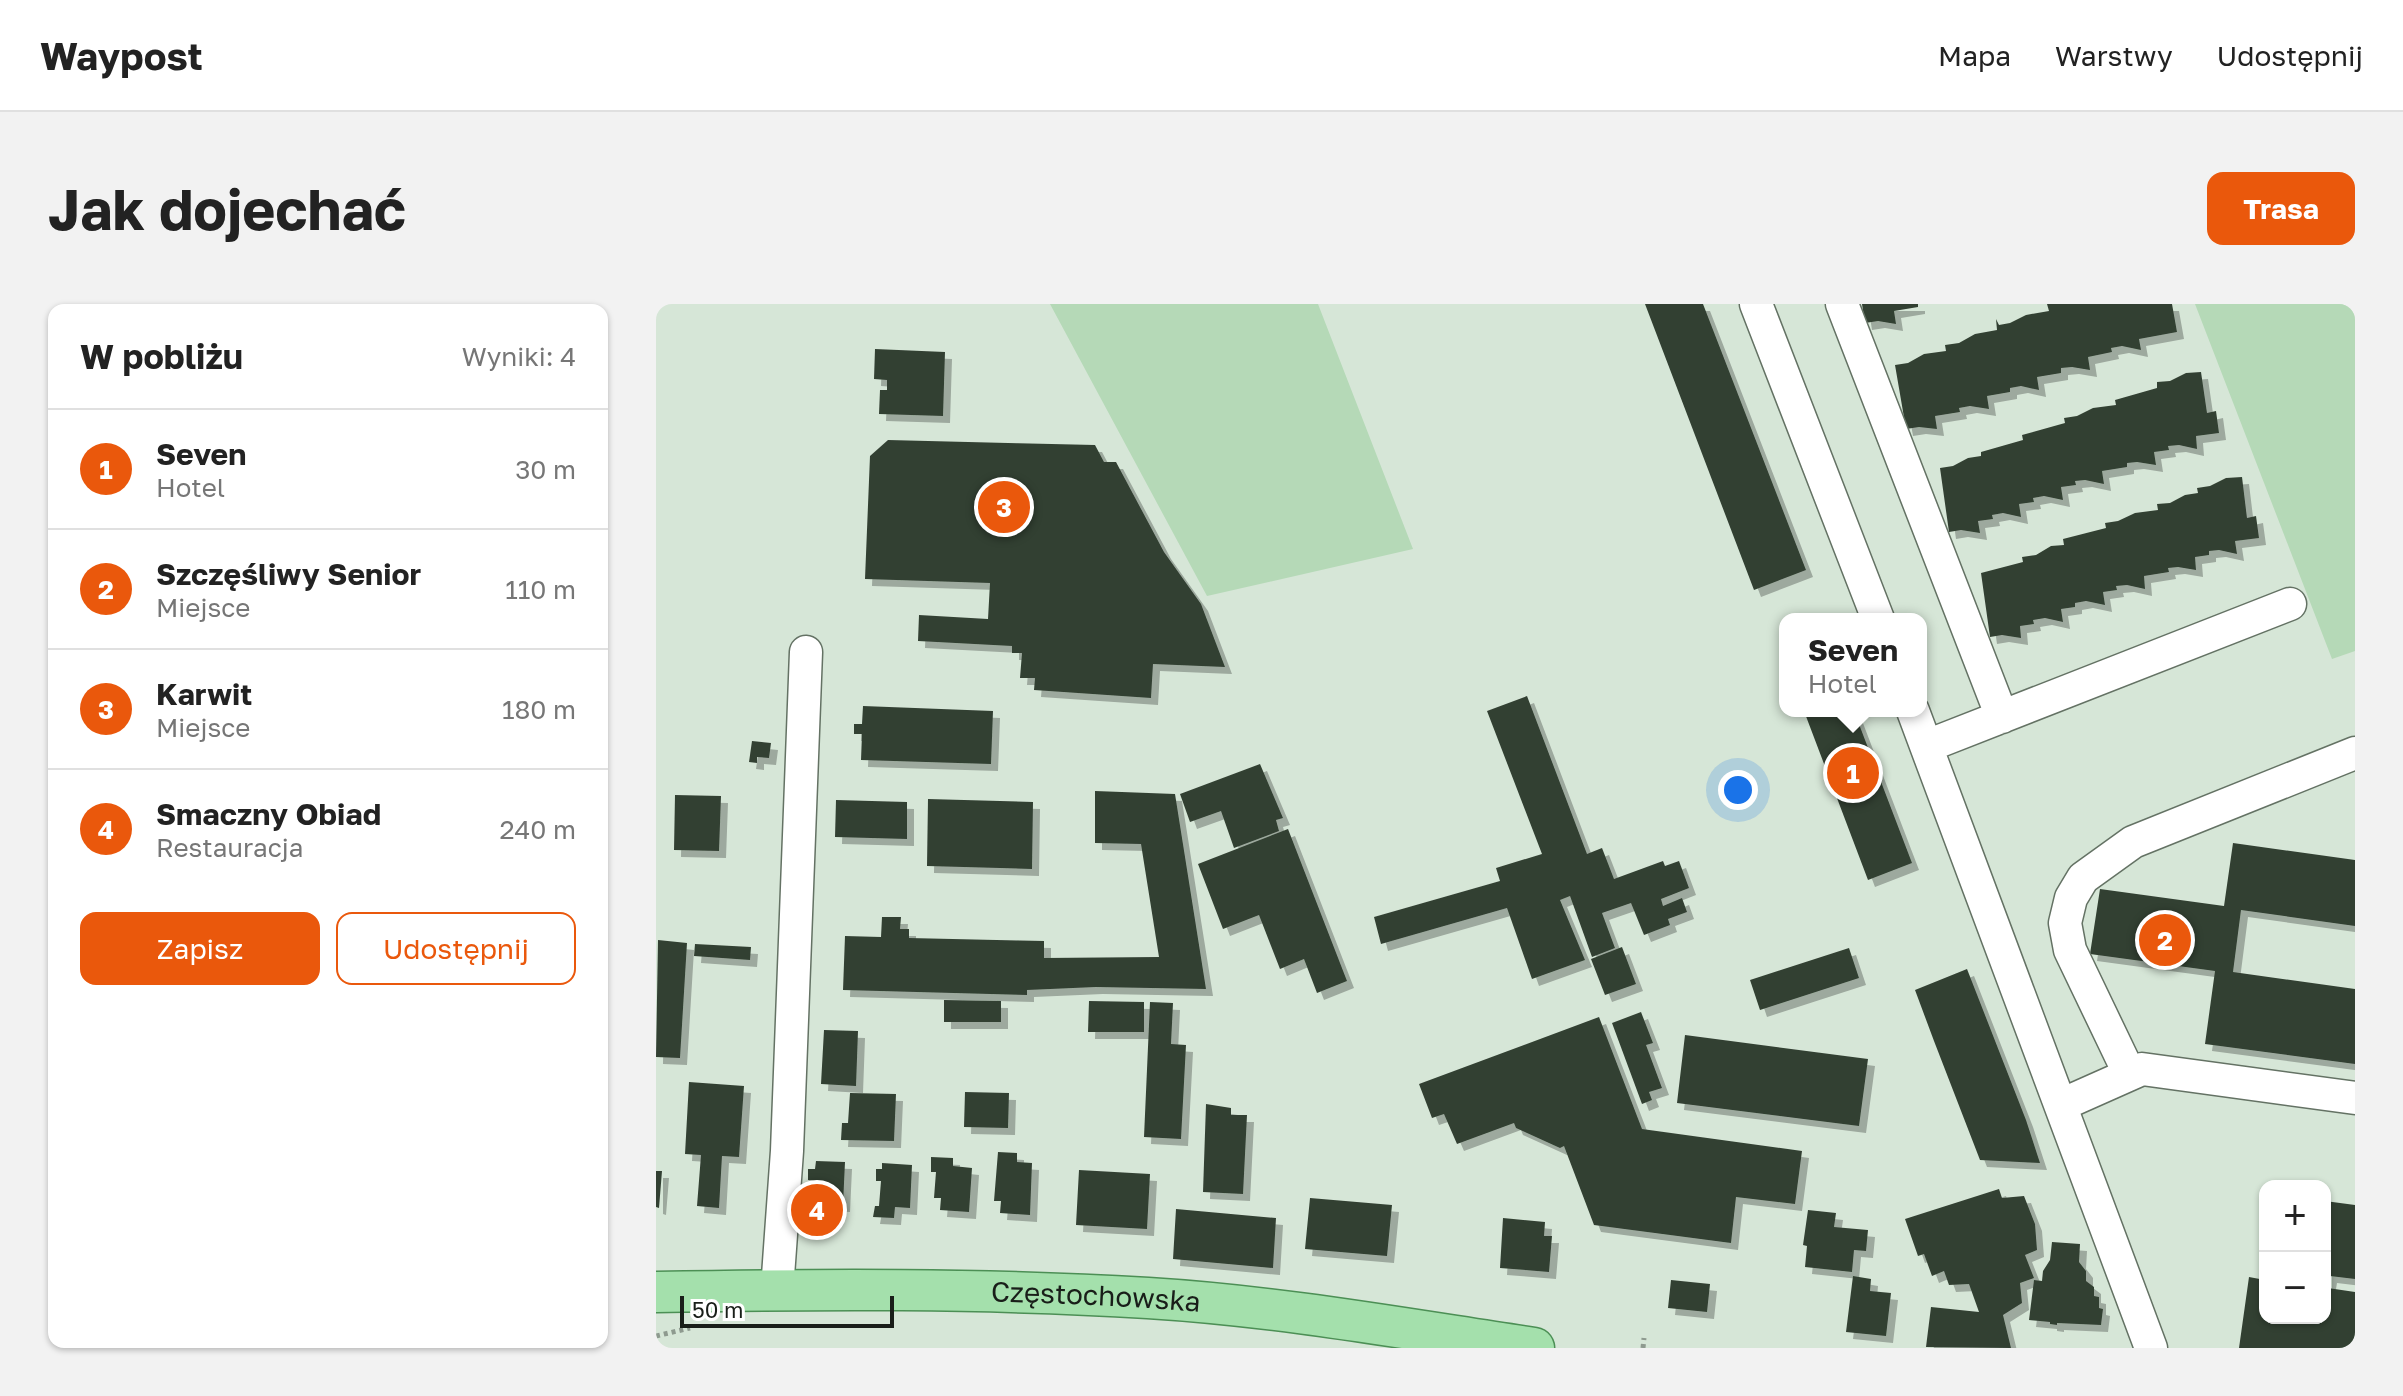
<!DOCTYPE html>
<html lang="pl">
<meta charset="utf-8">
<style>
body{margin:0;font-family:"Golos Text",sans-serif;background:#f2f2f2;color:#222}
.controls{position:absolute;right:24px;bottom:24px;display:grid;overflow:hidden;border-radius:16px;box-shadow:0 2px 6px #0004}
.controls button{width:72px;height:72px;display:grid;place-items:center;padding:0;border:0;border-bottom:2px solid #e0e0e0;background:#fff;color:#222;font:40px sans-serif}
.scale{position:absolute;left:24px;bottom:20px;width:214px;box-sizing:border-box;padding-left:8px;border:4px solid #191e19;border-top:0;font-size:22px;line-height:28px;white-space:nowrap;color:#191e19;-webkit-text-stroke:6px #fff;paint-order:stroke}
.you{position:absolute;left:1082px;top:486px;width:28px;height:28px;margin:-20px;border:6px solid #fff;border-radius:50%;background:#1a73e8;box-shadow:0 0 0 12px #1a73e833}
.badge{display:grid;place-items:center;width:52px;height:52px;border-radius:50%;background:#ea580c;color:#fff;font-size:26px;font-weight:700}
.pin{position:absolute;translate:-50% -50%;border:4px solid #fff;box-shadow:0 2px 8px #0006}
.popup{position:absolute;left:1123px;top:309px;width:148px;height:104px;box-sizing:border-box;display:grid;place-content:center;border-radius:16px;background:#fff;filter:drop-shadow(0 2px 6px #0005);font-size:26px;white-space:nowrap;color:#767676}
.popup b{font-size:30px;color:#222}
.popup::after{content:'';position:absolute;left:50%;top:100%;margin-left:-16px;border:16px solid transparent;border-top-color:#fff}
.list{margin:0;padding:0;list-style:none}
h2{display:flex;justify-content:space-between;align-items:center;height:104px;margin:0;padding:0 32px;font-size:34px}
h2 small{font-size:26px;font-weight:400;color:#767676}
.list li{display:grid;grid-template-columns:52px 1fr auto;gap:24px;align-items:center;box-sizing:border-box;height:120px;padding:0 32px;border-top:2px solid #e0e0e0}
.list b{display:block;font-size:30px;white-space:nowrap}
.list p{margin:0;font-size:26px;white-space:nowrap;color:#767676}
.list em{font-size:26px;font-style:normal;color:#767676}
.actions{display:flex;gap:16px;padding:24px 32px}
.actions a{flex:1;padding:18px 0;border:2px solid #ea580c;border-radius:16px;text-align:center;font-size:28px;color:#ea580c}
.actions .main{background:#ea580c;color:#fff}
.map{position:relative;flex:none;width:1699px;height:1044px;overflow:hidden;border-radius:16px}
header{display:flex;align-items:center;gap:48px;box-sizing:border-box;height:112px;padding:0 40px;background:#fff;border-bottom:2px solid #e0e0e0}
header strong{font-size:38px}
nav{display:flex;gap:44px;margin-inline-start:auto;font-size:28px}
.intro{display:flex;align-items:center;justify-content:space-between;box-sizing:border-box;height:192px;padding:0 48px}
h1{margin:0;font-size:56px}
.button{padding:20px 36px;border-radius:16px;background:#ea580c;color:#fff;font-size:28px;font-weight:700}
main{display:flex;gap:48px;padding:0 48px}
aside{flex:1;background:#fff;border-radius:16px;box-shadow:0 2px 6px #0004}
.map>svg:first-child{display:block}
.green{fill:#b5d9b7}
.building{fill:#334033;filter:url(#shadow)}
.lines{fill:none;stroke-linecap:round;stroke-linejoin:round}
.minor-casing{stroke:#647264;stroke-width:35}
.major-casing{stroke:#4c8f55;stroke-width:43}
.path{stroke:#8e9a8f;stroke-width:5;stroke-dasharray:4 4;stroke-linecap:butt}
.minor{stroke:#fff;stroke-width:32}
.major{stroke:#a4e0ac;stroke-width:40}
.labels{text-anchor:middle;stroke-width:8;stroke-linejoin:round;paint-order:stroke}
.street-label{font-size:28px;fill:#191e19;stroke:#fff}
</style>
<header>
<strong>Waypost</strong>
<nav><a>Mapa</a><a>Warstwy</a><a>Udostępnij</a></nav>
</header>
<div class="intro"><h1>Jak dojechać</h1><a class="button">Trasa</a></div>
<main>
<aside>
<h2>W pobliżu<small>Wyniki: 4</small></h2>
<ul class="list">
<li><span class="badge">1</span><div><b>Seven</b><p>Hotel</p></div><em>30 m</em></li>
<li><span class="badge">2</span><div><b>Szczęśliwy Senior</b><p>Miejsce</p></div><em>110 m</em></li>
<li><span class="badge">3</span><div><b>Karwit</b><p>Miejsce</p></div><em>180 m</em></li>
<li><span class="badge">4</span><div><b>Smaczny Obiad</b><p>Restauracja</p></div><em>240 m</em></li>
</ul>
<div class="actions"><a class="main">Zapisz</a><a>Udostępnij</a></div>
</aside>
<div class="map">
<svg width="1699" height="1044" viewBox="0 0 1699 1044">
<defs>
<filter id="shadow"><feDropShadow dx="7" dy="7" stdDeviation="0" flood-color="#0004"/></filter>
</defs>
<rect width="100%" height="100%" fill="#d6e6d7"/>
<path class="green" d="M394,0H662L757,245L551,292Z
M1539,0H1699V347L1676,355Z"/>
<path class="building" d="M989,0H1047L1150,266L1098,286Z
M1206,0H1262V3L1238,7L1240,20L1222,17L1209,19Z
M1391,0H1516L1521,28L1483,35L1485,46L1466,42L1455,44L1456,48L1432,53L1434,66L1416,63L1405,64V69L1381,73L1383,86L1365,82L1354,84V88L1331,92L1333,105L1314,102L1303,104L1304,108L1279,112L1281,125L1263,123L1250,125L1239,61L1252,59L1268,50L1290,47L1289,41L1303,39L1319,30L1341,26L1340,15L1343,21L1354,19L1370,11L1393,7Z
M219,45L289,48L287,112L223,110L224,86H231V76L218,75Z
M1545,68L1551,109L1560,107L1563,129L1540,132L1541,145L1523,141L1512,142L1513,146L1498,148L1500,161L1481,158L1471,159V163L1446,167L1448,180L1429,176L1419,177L1420,181L1405,183L1407,196L1388,192L1377,194L1378,198L1363,200L1365,213L1347,209L1336,211L1337,215L1322,217L1324,229L1305,226L1293,228L1284,164L1297,162L1312,154L1325,152V148L1367,136L1366,131L1409,119L1408,114L1421,112L1437,104L1460,101L1459,96L1501,84V78L1514,77L1530,69Z
M232,136L439,141L448,158H460L508,248L545,300L569,363L497,360L495,394L378,386L379,374H364L366,349H356V342L262,337L263,311L332,315L334,279L209,275L214,152Z
M1586,173L1591,214L1600,212L1603,234L1579,237L1581,250L1563,246L1553,247V251L1539,253L1540,266L1522,263L1512,264L1513,268L1488,272L1489,285L1471,281L1460,282L1461,286L1447,288L1449,301L1430,297L1419,299V303L1405,305L1407,318L1389,314L1377,316L1378,320L1364,322L1365,334L1346,331L1334,333L1325,269L1367,258L1366,253L1380,251L1395,242L1408,241L1407,235L1450,224L1449,219L1462,217L1479,209L1502,206L1501,200L1514,199L1529,191L1542,189L1541,184L1554,182L1570,174Z
M871,392L931,550L946,544L958,575L1007,557L1009,562L1023,557L1033,584L1005,595L1007,602L1026,594L1031,608L1012,615L1014,621L988,631L975,599L946,609L959,644L936,653L914,592L904,596L929,656L876,675L851,604L725,640L718,613L844,577L840,564L886,550L831,407Z
M207,402L337,407L335,460L205,456L206,430H198V420H206Z
M1148,407H1198L1256,559L1212,576Z
M96,437L115,439L113,454L101,453V459L93,458Z
M604,460L627,514L620,516L623,527L578,544L565,507L534,518L524,490Z
M439,487L519,490L550,685L440,683L371,686V691L187,686L189,632L225,633L226,613H245L244,625H253V634L388,637V654L503,653L485,540L439,539Z
M19,491L65,492L63,547L18,546Z
M272,495L377,498L376,565L271,562Z
M180,496L251,498V535L179,533Z
M632,525L691,677L661,689L648,655L624,665L603,611L567,625L542,560Z
M1577,539L1699,556V622L1585,606L1577,668L1699,685V760L1549,740L1559,667L1434,650L1444,585L1568,602Z
M2,636L31,639L24,754L0,753Z
M39,640L95,643L94,656L38,652Z
M966,643L980,680L949,691L935,655Z
M1193,644L1203,674L1104,706L1094,676Z
M1311,665L1370,816L1384,859L1324,856L1278,737L1259,686Z
M288,696L345,697V718H288Z
M433,697L488,698V728H432Z
M494,698L517,699L515,740L530,741L525,835L488,833Z
M985,708L997,739L990,741L1006,784L993,788L996,796L986,800L956,719Z
M943,713L986,825L1146,847L1139,900L1080,893L1075,939L938,921L908,842L904,844L860,824L858,819L801,840L788,810L776,814L763,780Z
M168,726L202,727L200,782L165,780Z
M1029,731L1212,755L1203,822L1021,799Z
M33,778L88,782L83,853L66,852L63,904L41,902L45,851L29,850Z
M309,788L353,789L352,824L308,823Z
M194,789L240,790L238,837L185,836L186,819H192Z
M550,800L575,804V811H591L587,890L547,888Z
M342,848L361,849V858L376,859L374,911L344,909L345,897H338Z
M275,853L297,854V862L316,864L313,908L284,906L285,894H278L280,868H275Z
M160,857L189,858L187,901L171,900L170,913L150,912L151,899H157L158,877L152,876V865H159Z
M226,859L256,861L254,904L239,903L238,914L217,913L219,902H223L225,877H220V865H226Z
M423,866L494,870L491,925L420,921Z
M0,867H6L3,904L0,903Z
M1343,885L1346,894L1368,892L1379,920L1381,946L1369,951L1378,974L1364,979L1366,999L1347,1011L1355,1044L1270,1043L1275,1003L1323,1008L1313,980L1293,981L1288,967L1276,972L1268,950L1262,952L1249,915Z
M654,894L736,901L731,952L649,945Z
M1669,897L1699,901V975L1674,972L1672,984L1699,988V1044H1583L1593,973L1609,976V1014H1669Z
M520,905L620,914L617,964L517,955Z
M1152,906L1180,909L1178,923L1212,926L1210,947L1198,946L1196,968L1149,963L1151,942L1147,941Z
M847,914L889,918L888,932H896L893,968L844,964Z
M1396,938L1424,940L1423,958L1430,967V977L1438,983V992L1443,993V1004L1447,1005L1445,1021L1401,1019V1021L1394,1020V1018L1373,1016L1378,976L1386,977L1387,967L1394,956Z
M1197,972L1215,975L1214,987L1235,989L1230,1032L1190,1028Z
M1015,976L1054,980L1051,1008L1012,1004Z"/>
<g class="lines">
<defs>
<path id="minor" d="M1100,0L1222,315
M1186,0L1346,413
M1257,407L1495,1044
M1271,442L1634,300
M1473,769L1414,646L1409,619L1415,594L1427,574L1477,538L1699,449
M1405,801L1486,765L1699,794
M121,986L131,847L150,348"/>
<g id="major">
<path id="s1" d="M0,988C164,985 329,984 492,994C622,1002 750,1025 878,1044"/>
</g>
</defs>
<use href="#minor" class="minor-casing"/>
<use href="#major" class="major-casing"/>
<path class="path" d="M0,1032L34,1024
M987,1044L988,1034"/>
<use href="#minor" class="minor"/>
<use href="#major" class="major"/>
</g>
<g class="labels">
<g class="street-label">
<text dy="10" stroke="none"><textPath href="#s1" startOffset="440">Częstochowska</textPath></text>
</g>
</g>
</svg>
<div class="controls">
<button>+</button>
<button>−</button>
</div>
<div class="scale">50 m</div>
<div class="you"></div>
<div class="pin badge" style="left:1197px;top:469px">1</div>
<div class="popup"><b>Seven</b>Hotel</div>
<div class="pin badge" style="left:1509px;top:636px">2</div>
<div class="pin badge" style="left:348px;top:203px">3</div>
<div class="pin badge" style="left:161px;top:906px">4</div>
</div>
</main>
